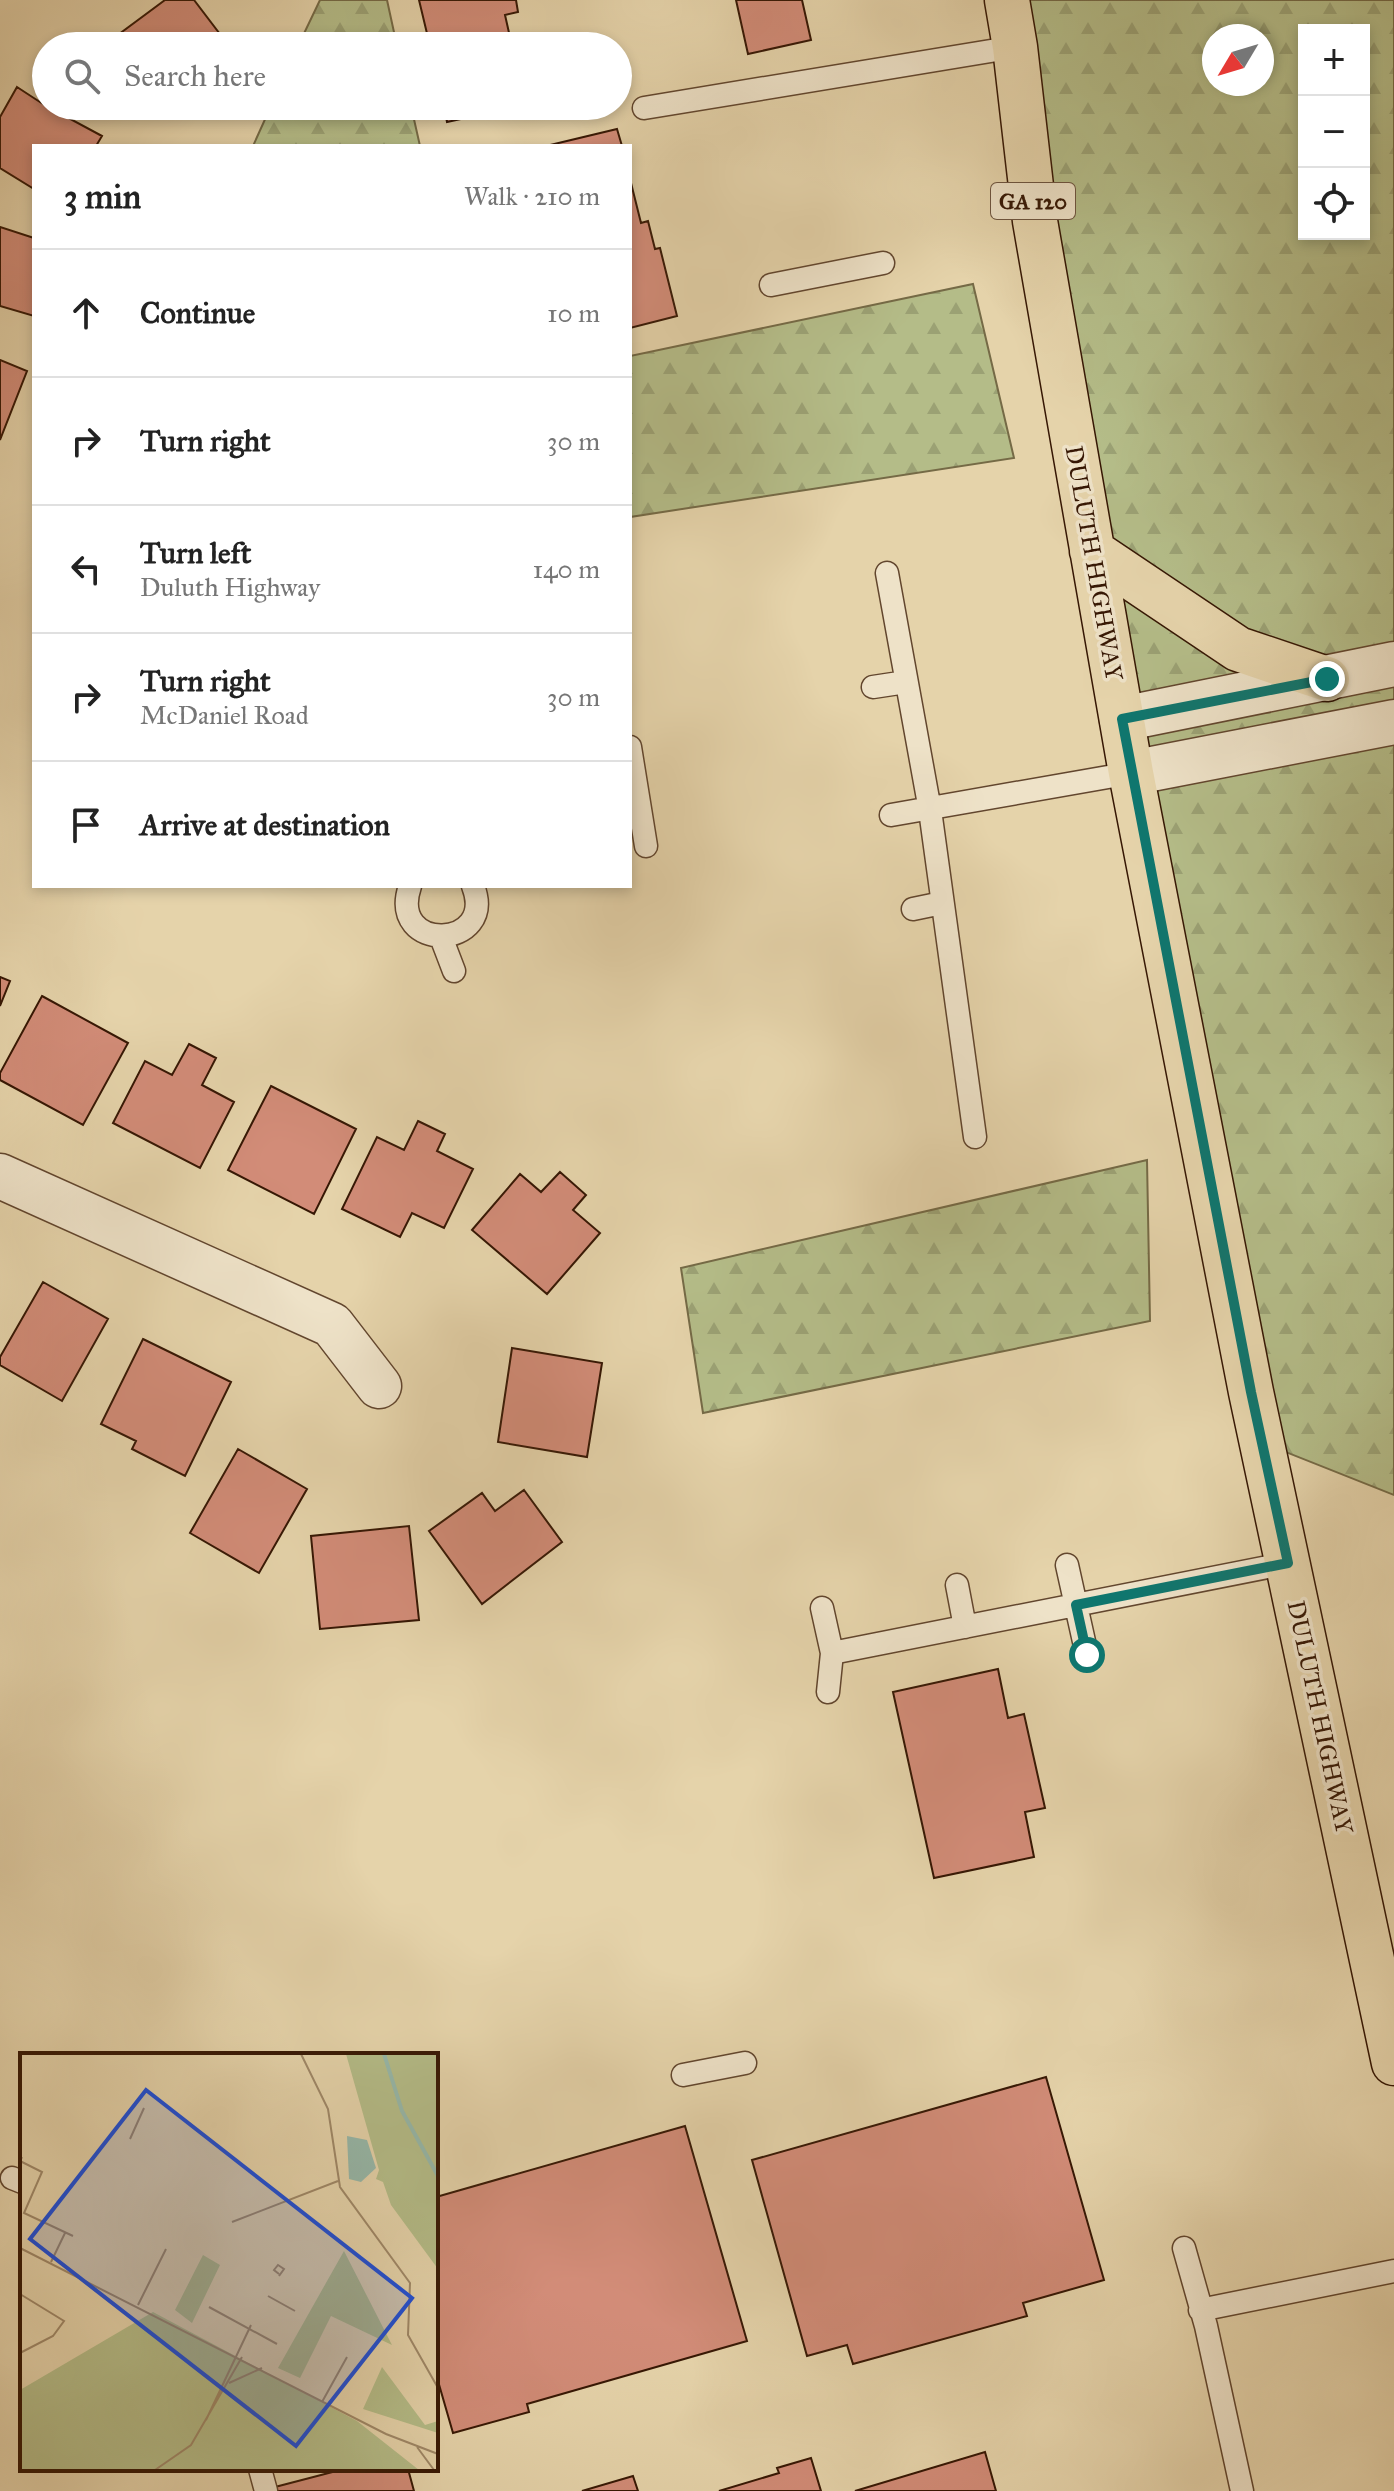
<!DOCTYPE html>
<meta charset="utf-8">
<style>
body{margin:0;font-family:"IM FELL Great Primer",serif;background:#f2f2f2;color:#222}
.controls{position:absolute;right:24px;top:24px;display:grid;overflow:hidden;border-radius:0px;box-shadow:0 4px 12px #0003}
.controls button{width:72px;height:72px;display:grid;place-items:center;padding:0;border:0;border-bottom:2px solid #e0e0e0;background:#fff;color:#222;font:40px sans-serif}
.compass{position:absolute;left:1202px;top:24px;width:72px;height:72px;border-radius:50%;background:#fff;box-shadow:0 4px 12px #0003;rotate:232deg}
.stop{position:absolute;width:24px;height:24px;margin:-18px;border:6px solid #0f766e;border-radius:50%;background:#fff}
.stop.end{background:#0f766e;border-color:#fff;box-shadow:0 2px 8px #0008}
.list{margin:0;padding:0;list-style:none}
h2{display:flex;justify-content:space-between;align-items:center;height:104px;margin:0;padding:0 32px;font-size:34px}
h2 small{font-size:26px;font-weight:400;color:#767676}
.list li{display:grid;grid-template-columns:52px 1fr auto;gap:24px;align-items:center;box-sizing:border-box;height:128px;padding:0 32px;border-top:2px solid #e0e0e0}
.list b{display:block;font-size:30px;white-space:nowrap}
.list p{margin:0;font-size:26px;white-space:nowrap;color:#767676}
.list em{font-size:26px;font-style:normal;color:#767676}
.icon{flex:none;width:44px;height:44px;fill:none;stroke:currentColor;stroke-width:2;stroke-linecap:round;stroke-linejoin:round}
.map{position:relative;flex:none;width:1394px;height:2491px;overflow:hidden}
.search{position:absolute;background:#fff;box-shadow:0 4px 12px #0003;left:32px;top:32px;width:600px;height:88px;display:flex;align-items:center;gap:20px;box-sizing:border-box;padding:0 28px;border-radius:44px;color:#767676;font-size:30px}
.panel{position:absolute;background:#fff;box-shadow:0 4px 12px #0003;left:32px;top:144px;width:600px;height:744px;border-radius:0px}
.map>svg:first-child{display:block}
.forest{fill:url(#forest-firs);stroke:#756a46;stroke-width:2;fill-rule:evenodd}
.building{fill:#d28c78;stroke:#361704;stroke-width:2}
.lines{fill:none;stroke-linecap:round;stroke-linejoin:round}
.service-casing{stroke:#62462e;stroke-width:25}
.minor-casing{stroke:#62462e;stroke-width:47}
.primary-casing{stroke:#361704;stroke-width:47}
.service{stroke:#eee2c8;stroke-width:22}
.minor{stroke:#eee2c8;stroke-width:44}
.primary{stroke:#e5d3aa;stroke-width:44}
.route{stroke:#0f766e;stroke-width:10}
.labels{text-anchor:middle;stroke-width:7;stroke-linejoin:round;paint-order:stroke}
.shield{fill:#eee2c8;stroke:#6d543f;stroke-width:2}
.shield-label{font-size:22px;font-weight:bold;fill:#361704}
.street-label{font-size:24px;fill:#361704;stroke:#eee2c8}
.inset-river{fill:none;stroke:#96b8aa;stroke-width:4}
.inset-road{fill:none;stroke:#9f8868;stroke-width:2}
.view{fill:#1d4ed8;fill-opacity:0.15;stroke:#1d4ed8;stroke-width:4}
.inset-edge{fill:none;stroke:#361704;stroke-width:4}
</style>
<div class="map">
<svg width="1394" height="2491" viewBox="0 0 1394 2491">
<defs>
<pattern id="forest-firs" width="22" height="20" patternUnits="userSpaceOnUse" patternTransform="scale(2)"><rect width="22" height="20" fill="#b4bc88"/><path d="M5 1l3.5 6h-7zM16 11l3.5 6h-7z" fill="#9ba174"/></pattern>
</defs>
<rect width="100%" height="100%" fill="#e5d3aa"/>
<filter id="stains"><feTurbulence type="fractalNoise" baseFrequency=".0025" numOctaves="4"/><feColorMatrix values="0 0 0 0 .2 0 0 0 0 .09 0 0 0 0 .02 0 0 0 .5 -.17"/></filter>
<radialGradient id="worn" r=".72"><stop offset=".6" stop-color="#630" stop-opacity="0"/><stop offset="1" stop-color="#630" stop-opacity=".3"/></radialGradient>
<path class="forest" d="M320,0H387L397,46H298Z
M1011,0H1394V1495L1263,1443ZM1304,30H1364V234H1304ZM1214,36H1262V84H1214Z
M271,106H411L420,146H253Z
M973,284L1014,458L630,517V356Z
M1147,1160L1150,1321L703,1413L681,1268Z"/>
<path class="building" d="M165,0H194L229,46H103Z
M419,0H516L518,12L505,15L512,46H430Z
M736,0H802L811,40L748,54Z
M17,87L46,106L102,136L96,146H34V189L0,168V117Z
M444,106H516V107L447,122Z
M617,129L622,146H546Z
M630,179L641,223L648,221L655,249L660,248L677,316L630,328Z
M0,227L34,238V316L0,306Z
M0,360L27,371L0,440Z
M0,977L10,981L0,1006Z
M42,996L128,1043L83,1125L0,1080V1073Z
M189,1044L216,1058L202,1085L234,1102L200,1168L113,1123L145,1061L172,1075Z
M271,1086L356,1129L314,1214L228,1170Z
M418,1121L445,1134L437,1151L473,1169L444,1228L412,1213L400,1237L342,1209L377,1137L404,1150Z
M560,1172L586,1195L573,1210L600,1233L547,1294L472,1230L520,1174L541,1192Z
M43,1282L108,1319L62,1401L0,1365V1357Z
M143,1339L231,1382L185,1476L132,1449L136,1441L101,1424Z
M512,1348L602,1363L587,1457L498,1442Z
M238,1449L307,1489L259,1573L190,1533Z
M524,1490L562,1542L482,1604L429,1531L482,1493L495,1511Z
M409,1526L419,1620L320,1629L311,1536Z
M998,1669L1008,1718L1024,1714L1045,1808L1025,1812L1034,1857L934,1878L893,1692Z
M1046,2077L1104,2280L1023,2303L1027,2316L853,2364L847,2345L807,2356L752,2160Z
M685,2126L747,2341L527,2404L529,2412L453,2433L436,2374V2197Z
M985,2452L996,2491H855Z
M811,2458L821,2491H719L779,2473L777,2468Z
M344,2469H408L414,2491H276L275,2487Z
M633,2476L638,2491H582Z"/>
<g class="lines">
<defs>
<path id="service" d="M644,108L1015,47
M771,285L883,263
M887,573L930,810L975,1137
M873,687L906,682
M630,747L646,846
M891,815L1131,773
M410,886C387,954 498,950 473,886
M913,909L942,903
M441,937L454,971
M1067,1565L1087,1655
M957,1585L965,1627
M822,1608L832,1653L828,1692
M832,1653L1288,1563
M683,2075L745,2063
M12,2178L22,2182
M1184,2248L1206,2326L1242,2491
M1200,2310L1394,2271
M260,2469L266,2491"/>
<path id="minor" d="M1122,719L1394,664
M1131,773L1394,722
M0,1176L332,1325L379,1386"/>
<path id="primary" d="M1007,0L1015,47L1035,221L1131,773L1251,1392L1394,2063
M1092,551L1238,649L1327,679"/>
</defs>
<use href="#service" class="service-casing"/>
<use href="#minor" class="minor-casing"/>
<use href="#primary" class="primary-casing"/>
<use href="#service" class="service"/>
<use href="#minor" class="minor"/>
<use href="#primary" class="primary"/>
</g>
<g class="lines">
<path class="route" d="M1087,1655L1076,1605L1288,1563L1251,1392L1122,719L1327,679"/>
</g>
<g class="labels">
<rect class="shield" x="991" y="183" width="84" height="36" rx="6"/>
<g class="shield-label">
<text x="1033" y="209">GA 120</text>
</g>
<g class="street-label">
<text transform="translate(1094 563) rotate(80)" y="8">DULUTH HIGHWAY</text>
<text transform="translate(1320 1717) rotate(78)" y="8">DULUTH HIGHWAY</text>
</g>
</g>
<g transform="translate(20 2053)">
<rect width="418" height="418" fill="#e5d3aa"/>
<path d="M326,1H418V216L371,152L363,129L356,126L359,117ZM324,198L372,292L311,263L280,325L258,315ZM183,202L200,212L172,270L155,257ZM133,259L337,368L399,417H0V337ZM362,314L405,372L418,368V380L343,356Z" fill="#b4bc88"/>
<path d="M327,83L347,87L356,115L341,129L329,126Z" fill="#96b8aa"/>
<path class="inset-river" d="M364,1L382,58L418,123"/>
<path class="inset-road" d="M281,1L308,56L320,134L390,230L388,282L418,335M110,86L124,55M2,104L0,108L22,119L4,160L53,183M212,169L318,128M0,195L366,381L418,401M31,209L45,180M259,223L264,216L258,212L254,217L259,221M0,241L44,268L33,283L0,300M248,243L275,258M118,252L146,196M189,254L257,291M209,330L242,315M302,349L327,304M186,367L231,272M397,394L414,417M135,417L171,392L222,304"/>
<path class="view" d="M126,37L392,245L276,393L10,186Z"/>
<rect width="418" height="418" class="inset-edge"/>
</g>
<rect width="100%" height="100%" filter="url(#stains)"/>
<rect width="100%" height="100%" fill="url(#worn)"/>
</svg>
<div class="controls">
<button>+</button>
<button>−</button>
<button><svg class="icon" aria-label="locate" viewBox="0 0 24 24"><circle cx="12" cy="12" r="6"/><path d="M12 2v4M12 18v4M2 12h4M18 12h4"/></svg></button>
</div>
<svg class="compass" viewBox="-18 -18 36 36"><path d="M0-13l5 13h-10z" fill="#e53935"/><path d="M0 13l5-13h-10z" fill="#767676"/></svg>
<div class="stop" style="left:1087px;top:1655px"></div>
<div class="stop end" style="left:1327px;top:679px"></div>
<div class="search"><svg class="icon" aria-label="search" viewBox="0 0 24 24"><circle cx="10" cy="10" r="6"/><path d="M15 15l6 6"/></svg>Search here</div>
<section class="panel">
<h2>3 min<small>Walk · 210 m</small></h2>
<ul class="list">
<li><svg class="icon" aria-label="ahead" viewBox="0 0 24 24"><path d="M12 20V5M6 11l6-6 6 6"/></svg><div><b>Continue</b></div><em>10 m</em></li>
<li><svg class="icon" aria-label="right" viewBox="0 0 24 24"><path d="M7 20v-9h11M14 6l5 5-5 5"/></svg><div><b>Turn right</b></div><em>30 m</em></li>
<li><svg class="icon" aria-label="left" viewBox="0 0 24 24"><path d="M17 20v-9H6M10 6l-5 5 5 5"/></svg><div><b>Turn left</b><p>Duluth Highway</p></div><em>140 m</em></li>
<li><svg class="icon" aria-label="right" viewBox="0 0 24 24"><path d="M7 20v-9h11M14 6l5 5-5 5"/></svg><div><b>Turn right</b><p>McDaniel Road</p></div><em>30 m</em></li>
<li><svg class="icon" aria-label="arrive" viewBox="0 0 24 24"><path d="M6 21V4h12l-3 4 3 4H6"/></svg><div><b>Arrive at destination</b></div></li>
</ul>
</section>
</div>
